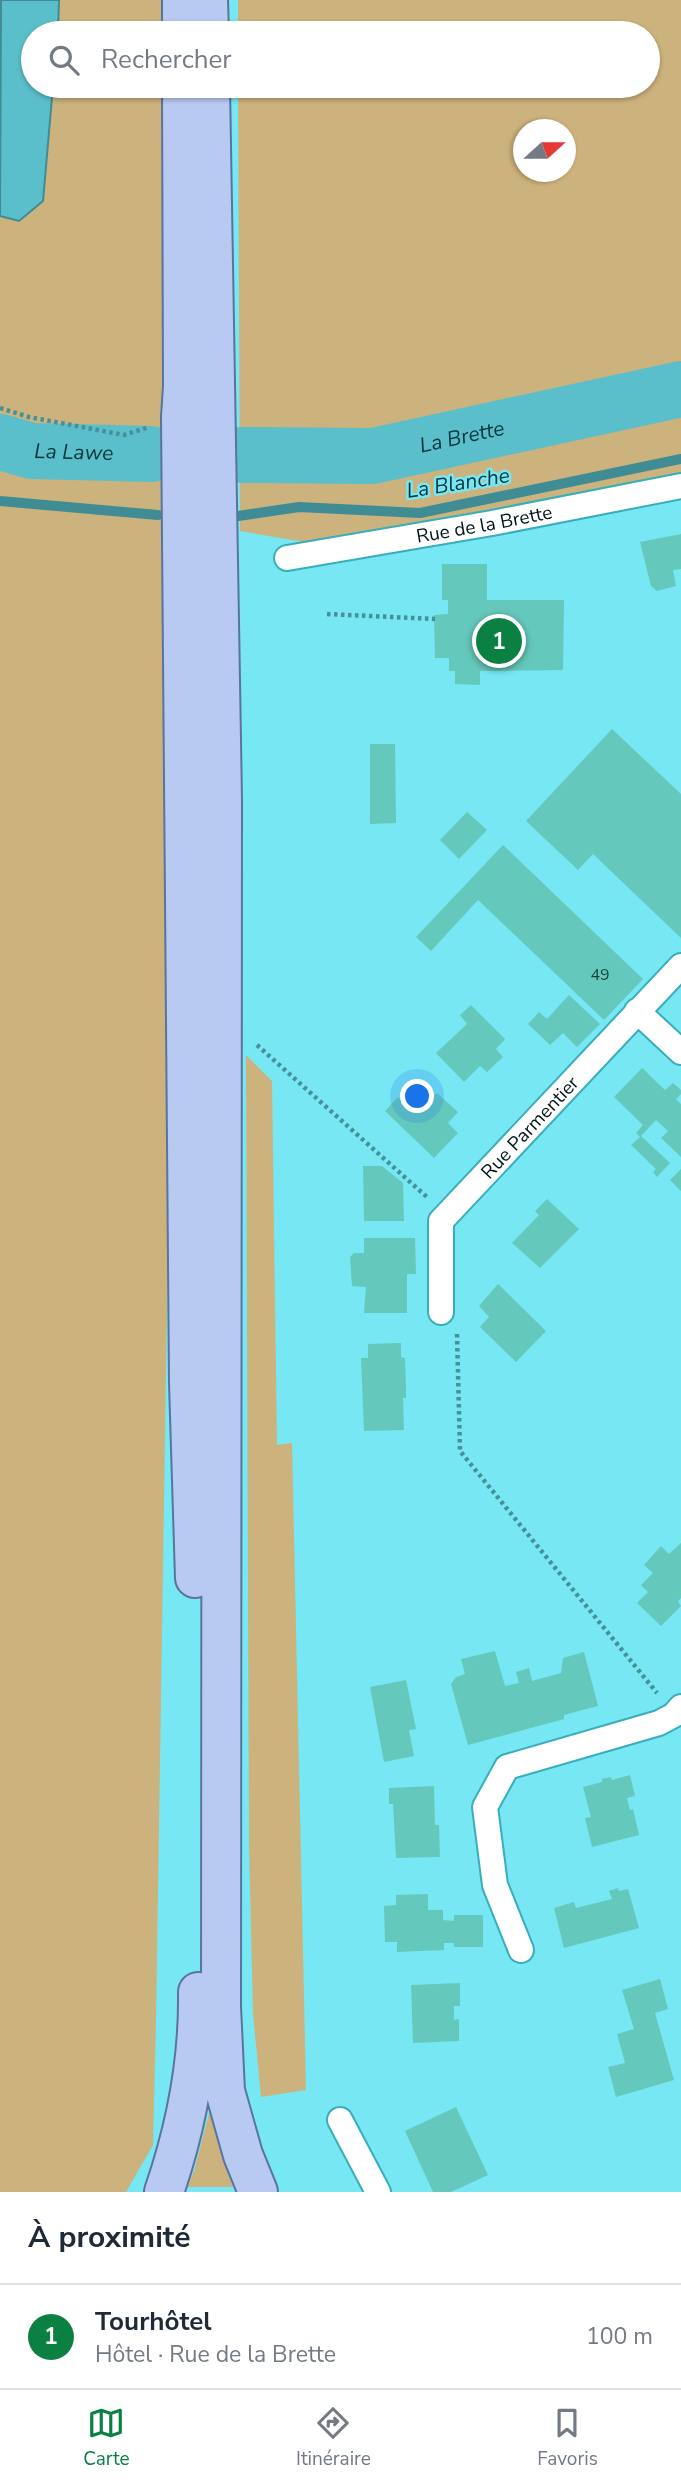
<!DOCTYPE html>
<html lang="fr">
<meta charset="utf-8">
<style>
body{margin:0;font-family:"Nunito Sans",sans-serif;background:#f6f6f7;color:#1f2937}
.compass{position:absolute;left:513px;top:119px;width:63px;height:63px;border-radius:50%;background:#fff;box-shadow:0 2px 5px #0004;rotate:69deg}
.you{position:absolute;left:418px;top:1097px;width:24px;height:24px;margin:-18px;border:5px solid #fff;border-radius:50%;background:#1a73e8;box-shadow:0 0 0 10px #1a73e833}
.badge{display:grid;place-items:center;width:46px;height:46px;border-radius:50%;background:#0b8043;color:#fff;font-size:23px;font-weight:700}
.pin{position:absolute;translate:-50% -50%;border:4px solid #fff;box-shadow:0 2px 7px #0006}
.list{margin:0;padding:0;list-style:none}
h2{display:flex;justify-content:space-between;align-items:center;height:91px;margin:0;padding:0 28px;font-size:30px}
h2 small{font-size:23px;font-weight:400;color:#747a83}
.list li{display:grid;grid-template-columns:46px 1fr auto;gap:21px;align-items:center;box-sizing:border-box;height:105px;padding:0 28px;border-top:2px solid #e0e1e3}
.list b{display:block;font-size:26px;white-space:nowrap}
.list p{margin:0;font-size:23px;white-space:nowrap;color:#747a83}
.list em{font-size:23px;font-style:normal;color:#747a83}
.icon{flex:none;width:38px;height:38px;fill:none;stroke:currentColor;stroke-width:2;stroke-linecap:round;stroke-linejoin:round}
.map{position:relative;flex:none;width:681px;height:2192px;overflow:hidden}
.search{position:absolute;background:#fff;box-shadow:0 2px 5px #0004;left:21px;right:21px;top:21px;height:77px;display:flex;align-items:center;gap:18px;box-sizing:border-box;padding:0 24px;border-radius:38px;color:#747a83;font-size:26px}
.sheet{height:196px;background:#fff}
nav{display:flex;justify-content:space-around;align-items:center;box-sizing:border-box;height:98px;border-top:2px solid #e0e1e3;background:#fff;font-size:19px;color:#747a83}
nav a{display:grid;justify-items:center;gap:4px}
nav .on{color:#0b8043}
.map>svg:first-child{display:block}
.green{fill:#ccb27c;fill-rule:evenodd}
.water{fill:#5abfca;stroke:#3f8c94;stroke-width:2}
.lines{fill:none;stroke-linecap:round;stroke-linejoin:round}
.stream{stroke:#3f8c94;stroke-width:10}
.river{stroke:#5abfca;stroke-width:56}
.building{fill:#65c8bc}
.minor-casing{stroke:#37aeba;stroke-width:28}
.primary-casing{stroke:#59749e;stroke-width:42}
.path{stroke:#469199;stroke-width:4.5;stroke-dasharray:3.5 3.5;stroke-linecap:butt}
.minor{stroke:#fff;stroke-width:24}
.primary{stroke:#b8caf1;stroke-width:38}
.labels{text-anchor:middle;stroke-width:5;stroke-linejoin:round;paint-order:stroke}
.number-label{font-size:16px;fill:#194240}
.street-label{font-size:19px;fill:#001517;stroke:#77e7f3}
.water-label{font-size:21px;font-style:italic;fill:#04373b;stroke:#77e7f3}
</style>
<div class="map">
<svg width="681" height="2192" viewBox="0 0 681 2192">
<rect width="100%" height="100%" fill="#77e7f3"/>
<path class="green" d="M59,0H163V33H58Z
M238,0H681V476L400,531L304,542L240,531L238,86H648V33H238ZM524,130H566V172H524Z
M53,86H163L164,408L161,481L167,557L172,989L156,2020L153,2145L126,2192H0V216L19,221L43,201Z
M246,1055L272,1081L277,1445L292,1443L306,2090L261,2097L253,2014L249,1844Z
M211,2106L224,2162L233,2187H187L194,2171Z"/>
<path class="water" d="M1,0H59L58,33H33V86H53L43,201L19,221L0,216Z"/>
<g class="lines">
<path class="stream" d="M0,501L158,515
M238,516L299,507L420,513L681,459"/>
<g class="river">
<path id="s1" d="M0,442L32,451L151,454"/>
<path id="s2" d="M242,455L373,456L681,389"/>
</g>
</g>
<path class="building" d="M681,534V569L673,570L676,586L657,591L651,586L640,542Z
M442,564H487V600H564L563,670L480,671V685L455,684V671H449V658H435L434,615L448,614V600H442Z
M612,729L681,794V938L593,854L578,870L526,821Z
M370,744H395L396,823L370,824Z
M467,812L487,830L459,859L440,840Z
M503,845L643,979L604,1020L478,900L431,951L416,937Z
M569,995L600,1024L577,1047L563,1033L550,1045L528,1024L539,1012L547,1019Z
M471,1005L505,1039L496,1049L503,1057L487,1072L480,1066L464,1082L436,1053L467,1024L460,1015Z
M642,1068L665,1090L673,1083L681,1090V1094L676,1099L681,1104V1157L661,1138L668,1131L656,1120L641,1136L670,1163L657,1177L653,1172L656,1169L631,1145L640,1137L636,1133L643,1125L614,1097Z
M437,1093L458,1112L448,1123L458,1133L434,1158L385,1111L398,1097L409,1106L419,1096L426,1103Z
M363,1166H382L403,1183L404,1221H364Z
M681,1169V1191L670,1180Z
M547,1199L579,1229L540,1268L512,1243L539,1215L535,1211Z
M364,1238H415L416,1274H407V1313H364L366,1287L352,1286L350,1257L354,1253H364Z
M498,1284L546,1331L516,1362L480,1327L489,1317L479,1306Z
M401,1343V1357L405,1358L406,1388V1398H403L404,1430L364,1431L361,1358H368V1344Z
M681,1543V1598L678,1601L681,1606L661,1626L637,1603L648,1592L641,1585L653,1573L644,1565L661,1546L669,1554Z
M495,1651L505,1686L519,1683L516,1672L529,1668L532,1681L561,1673L563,1658L584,1652L598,1706L564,1715V1719L468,1745L451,1684L456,1677L465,1674L461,1659Z
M406,1680L416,1729L409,1730L414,1756L384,1762L370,1687Z
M630,1775L635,1796L627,1798L630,1810L633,1809L639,1835L592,1847L585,1818L591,1817L583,1787L602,1782V1779L611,1777L612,1780Z
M434,1786L435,1825H439L440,1857L396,1858L393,1804H389V1788Z
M618,1888L619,1891L628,1889L639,1928L564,1948L554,1908L574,1902L576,1908L612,1899L609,1891Z
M428,1894V1910H443V1920L454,1921V1915H483V1947H454V1943H444V1950L397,1952V1942H385L384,1906L396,1905V1895Z
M660,1979L668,2009L655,2013L674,2080L616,2097L608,2067L625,2063L617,2034L634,2029L622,1990Z
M460,1983V2006H454V2020L459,2019V2041L413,2043L411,1985Z
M456,2107L488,2175L451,2192H433L405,2131Z"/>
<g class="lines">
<defs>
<g id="minor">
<path id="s3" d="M287,558L492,523L681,486"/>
<path d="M637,1011L681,1052"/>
<path id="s4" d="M441,1312V1221L681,966"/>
<path d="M521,1950L495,1885L485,1807L507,1767L659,1723L674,1715L681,1707"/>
<path d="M340,2120L378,2192"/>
</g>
<path id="primary" d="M182,0V33
M208,0L209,33
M182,86L183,386L181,417L189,1383L195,1578
M210,86L222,800L221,2007L225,2091L243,2155L258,2192
M164,2192C186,2128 199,2060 198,1992"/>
</defs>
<use href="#minor" class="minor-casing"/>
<use href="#primary" class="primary-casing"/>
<path class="path" d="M0,408L29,417L124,435L149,427
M327,614L435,619
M257,1045L428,1198
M457,1334L460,1451L657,1693"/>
<use href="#minor" class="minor"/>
<use href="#primary" class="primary"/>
</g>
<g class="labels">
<g class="number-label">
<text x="600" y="980">49</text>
</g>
<g class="street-label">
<text dy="7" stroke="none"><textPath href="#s3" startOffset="200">Rue de la Brette</textPath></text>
<text dy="7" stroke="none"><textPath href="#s4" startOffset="220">Rue Parmentier</textPath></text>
</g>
<g class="water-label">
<text dy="7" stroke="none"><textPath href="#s2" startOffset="222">La Brette</textPath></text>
<text dy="7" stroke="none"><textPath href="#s1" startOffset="75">La Lawe</textPath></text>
<text transform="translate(458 483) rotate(-9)" y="7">La Blanche</text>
</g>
</g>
</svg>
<svg class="compass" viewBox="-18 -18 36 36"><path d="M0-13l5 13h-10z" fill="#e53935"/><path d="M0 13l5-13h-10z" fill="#747a83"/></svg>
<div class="you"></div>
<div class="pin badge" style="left:499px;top:641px">1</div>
<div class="search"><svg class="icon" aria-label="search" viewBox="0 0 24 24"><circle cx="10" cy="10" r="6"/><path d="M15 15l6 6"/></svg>Rechercher</div>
</div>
<section class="sheet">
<h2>À proximité<small></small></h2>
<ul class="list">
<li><span class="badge">1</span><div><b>Tourhôtel</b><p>Hôtel · Rue de la Brette</p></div><em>100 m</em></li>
</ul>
</section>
<nav>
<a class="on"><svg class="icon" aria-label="map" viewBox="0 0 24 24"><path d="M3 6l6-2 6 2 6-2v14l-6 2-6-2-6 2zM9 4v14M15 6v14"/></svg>Carte</a>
<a><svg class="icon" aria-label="directions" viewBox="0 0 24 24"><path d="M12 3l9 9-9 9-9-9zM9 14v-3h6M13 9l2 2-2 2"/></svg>Itinéraire</a>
<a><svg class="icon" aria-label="saved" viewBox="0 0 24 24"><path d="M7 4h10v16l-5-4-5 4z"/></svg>Favoris</a>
</nav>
